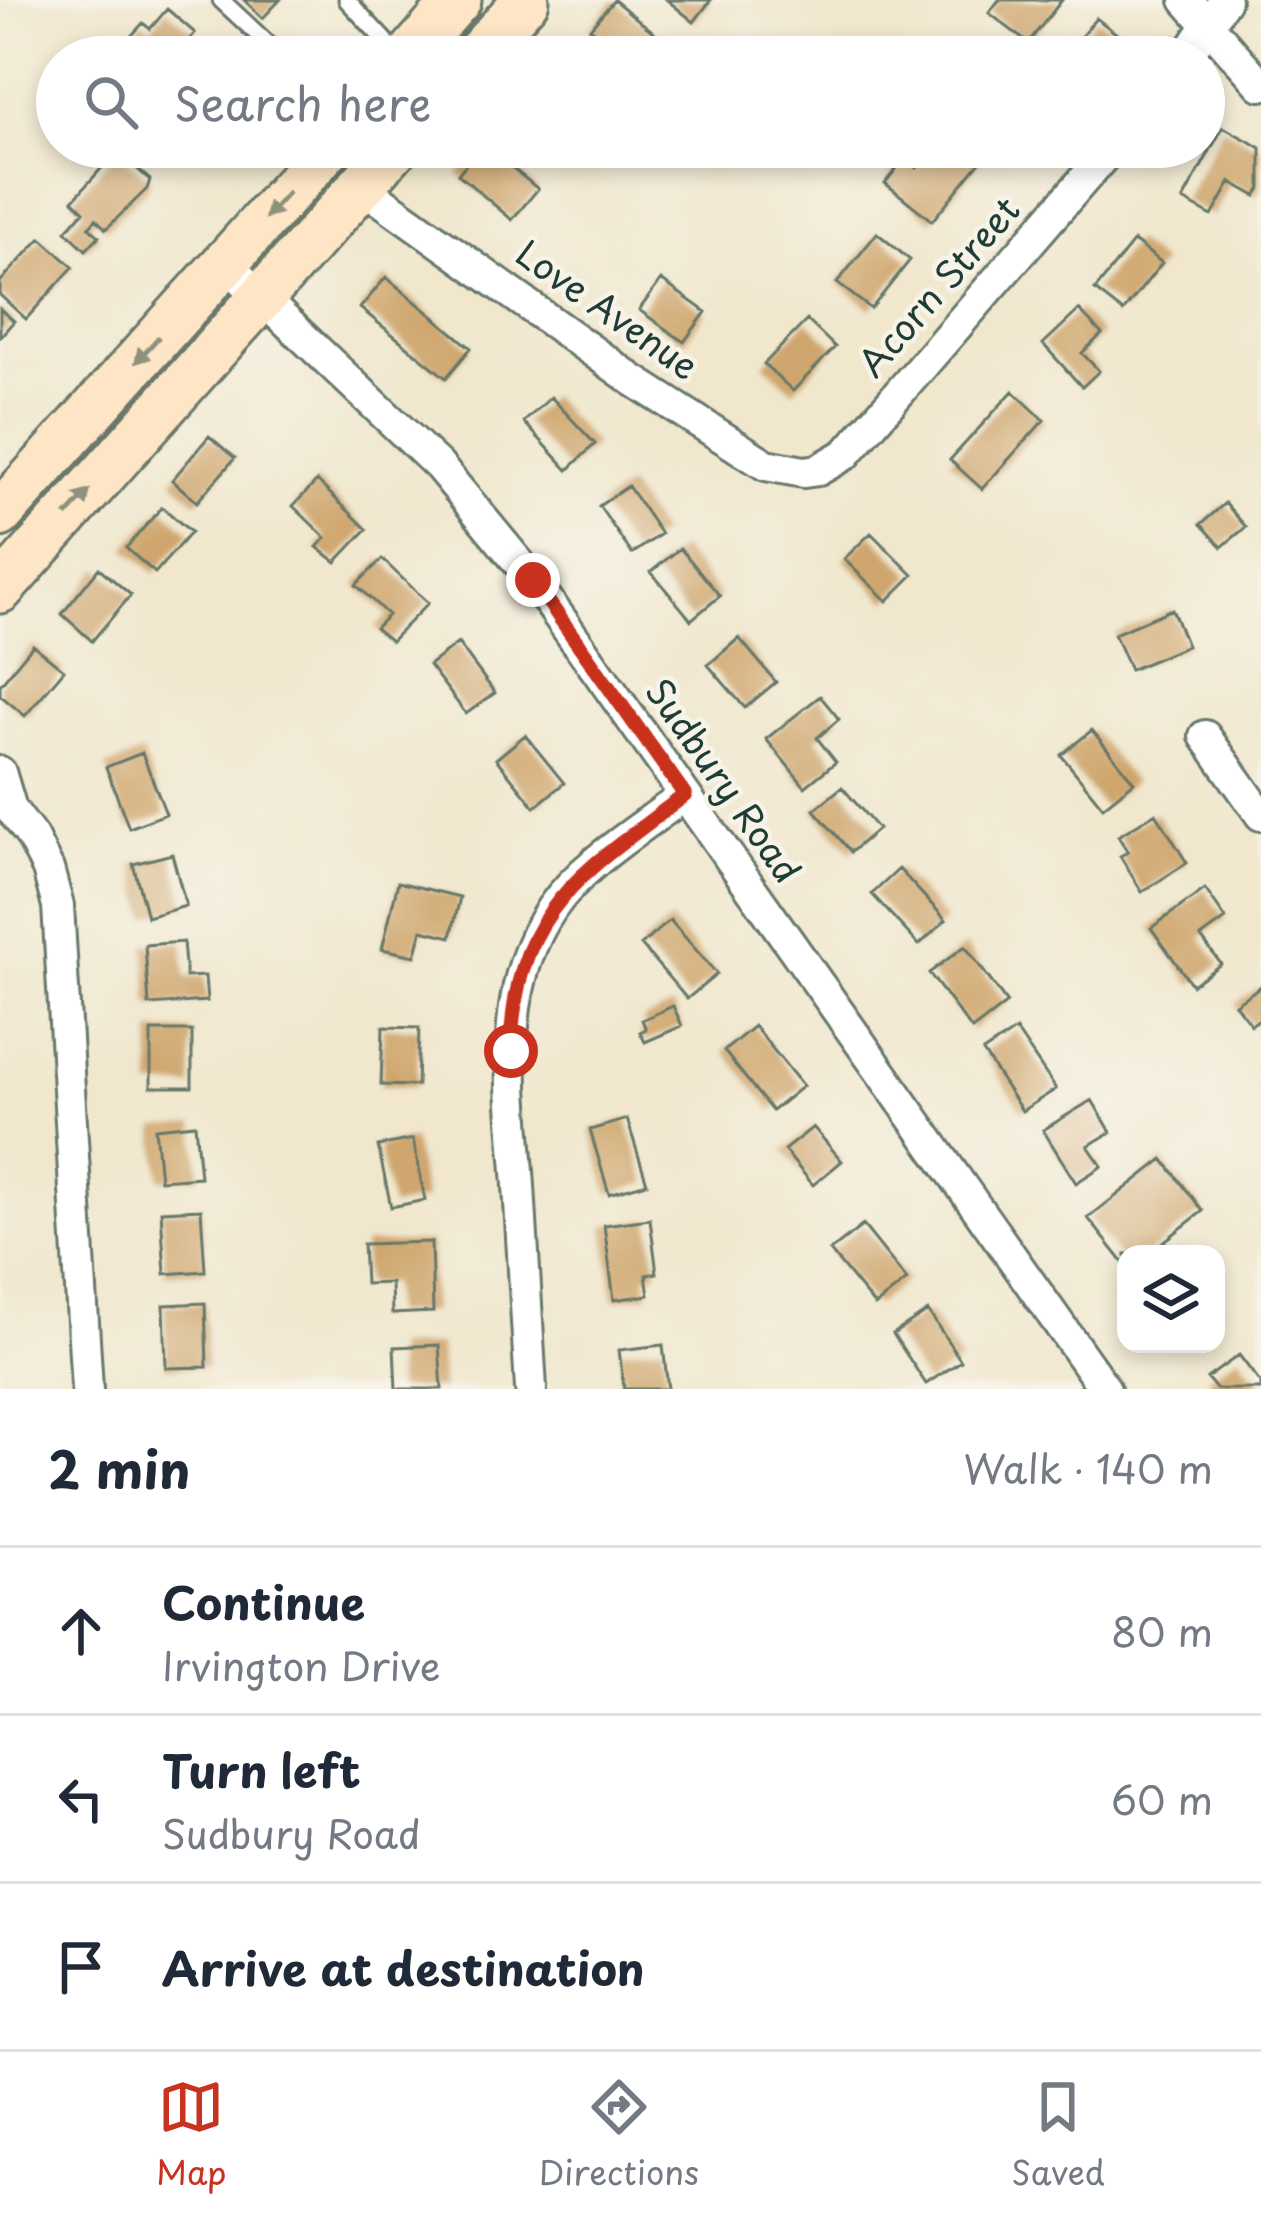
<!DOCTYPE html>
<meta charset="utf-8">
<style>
body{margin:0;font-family:"Playpen Sans",sans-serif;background:#f6f6f7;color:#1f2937}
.controls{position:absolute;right:36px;bottom:36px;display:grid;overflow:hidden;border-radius:24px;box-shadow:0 6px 18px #0003}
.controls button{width:108px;height:108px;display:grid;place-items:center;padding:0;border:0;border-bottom:3px solid #e0e1e3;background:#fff;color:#1f2937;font:60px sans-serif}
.stop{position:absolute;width:36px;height:36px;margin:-27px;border:9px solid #c8321e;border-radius:50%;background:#fff}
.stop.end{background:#c8321e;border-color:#fff;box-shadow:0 3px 12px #0008}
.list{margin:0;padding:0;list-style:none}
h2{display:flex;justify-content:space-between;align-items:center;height:156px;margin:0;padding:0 48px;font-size:51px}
h2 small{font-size:39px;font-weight:400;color:#747a83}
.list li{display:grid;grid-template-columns:78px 1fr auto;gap:36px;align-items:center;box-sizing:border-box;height:168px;padding:0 48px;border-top:3px solid #e0e1e3}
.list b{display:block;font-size:45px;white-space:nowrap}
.list p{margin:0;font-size:39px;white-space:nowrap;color:#747a83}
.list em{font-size:39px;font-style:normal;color:#747a83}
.icon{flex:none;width:66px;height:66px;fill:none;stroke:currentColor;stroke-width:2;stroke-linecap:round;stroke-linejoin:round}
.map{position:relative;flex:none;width:1261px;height:1389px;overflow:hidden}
.search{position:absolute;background:#fff;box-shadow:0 6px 18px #0003;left:36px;right:36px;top:36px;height:132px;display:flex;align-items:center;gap:30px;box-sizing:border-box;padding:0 42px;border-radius:66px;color:#747a83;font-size:45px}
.sheet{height:660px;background:#fff}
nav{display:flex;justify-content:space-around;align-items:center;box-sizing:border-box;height:168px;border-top:3px solid #e0e1e3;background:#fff;font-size:33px;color:#747a83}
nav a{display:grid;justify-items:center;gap:6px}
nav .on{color:#c8321e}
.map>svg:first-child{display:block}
.building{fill:#cfa66d}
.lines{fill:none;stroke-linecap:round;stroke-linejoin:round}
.lane-casing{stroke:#68786a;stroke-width:21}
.street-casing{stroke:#68786a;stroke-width:36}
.secondary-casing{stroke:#68786a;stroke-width:51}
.lane{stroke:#fff;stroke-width:15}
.street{stroke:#fff;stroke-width:30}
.secondary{stroke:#fde5c5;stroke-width:45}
.oneway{fill:#8e917c}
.route{stroke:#c8321e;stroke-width:15}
.labels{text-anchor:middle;stroke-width:9;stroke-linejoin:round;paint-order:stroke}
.street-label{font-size:36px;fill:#1f3d34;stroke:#f7f3e8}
</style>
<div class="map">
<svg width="1261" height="1389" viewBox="0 0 1261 1389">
<rect width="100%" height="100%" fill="#f7f3e8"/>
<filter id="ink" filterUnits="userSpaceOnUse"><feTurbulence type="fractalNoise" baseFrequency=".00833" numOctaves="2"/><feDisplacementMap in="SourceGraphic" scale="24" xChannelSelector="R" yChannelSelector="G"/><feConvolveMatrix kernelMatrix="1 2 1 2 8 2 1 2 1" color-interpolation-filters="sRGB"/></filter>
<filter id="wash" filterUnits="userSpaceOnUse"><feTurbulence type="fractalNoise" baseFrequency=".004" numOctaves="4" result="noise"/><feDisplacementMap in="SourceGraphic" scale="48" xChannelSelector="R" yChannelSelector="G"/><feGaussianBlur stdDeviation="2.7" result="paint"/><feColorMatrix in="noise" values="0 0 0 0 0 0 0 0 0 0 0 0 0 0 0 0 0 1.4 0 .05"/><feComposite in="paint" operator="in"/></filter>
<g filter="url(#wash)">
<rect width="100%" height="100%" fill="#f0e7cd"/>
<g id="blocks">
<path class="building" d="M244,0H280L263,18Z
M614,0L663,40L648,57H623L590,28Z
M667,0H711L694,22Z
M999,0H1062L1028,43L989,13Z
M167,9L195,33L174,57H112L143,23L150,29Z
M1096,18L1130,44L1120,57H1065Z
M1223,127L1261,148V188L1256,196L1231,182L1212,216L1183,200Z
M480,147H487L538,189L512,220L458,174Z
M935,147H992L932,221L885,183L905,158L917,168Z
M117,151L150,180L147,189L106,229L96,219L89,227L99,236L86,250L66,231L84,211L73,200Z
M877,233L910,260L871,309L837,283Z
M41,238L73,267L26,319L0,295V282Z
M1134,241L1162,263L1123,312L1095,290Z
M386,277L471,348L446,378L360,308Z
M661,280L706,312L684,342L639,310Z
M0,309L14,321L0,337Z
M1079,310L1102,334L1082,353L1099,371L1082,387L1043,344Z
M807,320L835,347L793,391L764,364Z
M1013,391L1044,420L982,489L950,460Z
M551,397L595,444L568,470L524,422Z
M209,436L235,458L197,502L172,480Z
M317,481L367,529L336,562L317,547L326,538L293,506Z
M628,486L661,534L632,554L599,506Z
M1225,503L1246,527L1222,547L1201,524Z
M162,507L191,532L155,573L126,548Z
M871,533L913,575L887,601L844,559Z
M680,548L720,596L691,620L651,572Z
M382,559L428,603L391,641L375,628L388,615L356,585Z
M99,568L131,595L92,641L62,614Z
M1172,609L1187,646L1130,670L1114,634Z
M739,638L776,682L745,708L708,665Z
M458,643L495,693L466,714L429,665Z
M33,645L64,670L25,716L0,695V685Z
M820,696L839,719L817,738L836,762L805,787L766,739Z
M1092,730L1134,782L1103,807L1061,755Z
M525,735L564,783L535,807L496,759Z
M142,753L166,814L129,828L106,767Z
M842,787L878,829L851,852L814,810Z
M1156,813L1187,863L1142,892L1120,856L1128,852L1118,836Z
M172,854L186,906L147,917L133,864Z
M899,869L946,920L919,945L872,894Z
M398,882L460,897L451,937L422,930L415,956L382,949Z
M1205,889L1226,919L1201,937L1221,964L1192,985L1151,928Z
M670,920L717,974L687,999L641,945Z
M183,942L186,977L205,976L207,1001L149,1005L145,945Z
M965,946L1007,1003L972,1030L929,973Z
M1261,986V1018L1251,1025L1235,1004Z
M673,1006L682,1026L645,1042L640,1032L646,1029L642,1020Z
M754,1026L803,1086L772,1111L724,1051Z
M383,1027L419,1028L417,1086L381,1085Z
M1016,1030L1056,1089L1022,1111L983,1052Z
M151,1031H192V1087H151Z
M1092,1100L1111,1132L1088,1146L1102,1166L1076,1183L1043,1130Z
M627,1119L647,1183L609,1194L590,1130Z
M195,1124L200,1177L160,1180L155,1128Z
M813,1127L842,1161L813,1185L784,1150Z
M413,1139L425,1200L391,1207L378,1146Z
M1163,1159L1203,1211L1148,1254H1126V1266L1088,1218Z
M201,1209L205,1271L165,1274L161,1211Z
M650,1219L657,1273L646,1275L649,1295L614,1300L604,1225Z
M863,1225L907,1280L875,1306L830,1251Z
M431,1242L433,1312L392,1314L391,1283L365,1284L363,1244Z
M205,1303L207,1367L166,1368L164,1305Z
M928,1311L961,1361L926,1384L893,1334Z
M439,1345L442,1389H396L394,1347Z
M663,1345L668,1389H624L619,1350Z
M1239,1355L1261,1384V1389H1216L1207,1378Z"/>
</g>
</g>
<g filter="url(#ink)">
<use href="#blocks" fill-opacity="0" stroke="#68786a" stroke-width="3"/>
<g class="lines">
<defs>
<path id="lane" d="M221,0L282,57
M347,0L400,57"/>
<path id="street" d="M1186,0L1261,85
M1186,57L1225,0
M361,186L633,380L766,465L804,472L818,470L846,454L1112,147
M225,263L439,466L533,580L1105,1389
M1205,736L1261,815
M0,772L11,809L32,837L48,869L58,906L87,1389
M531,1389C527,1321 523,1254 519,1186C513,1091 495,992 552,908C583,863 642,828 685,795"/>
<path id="secondary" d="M408,57L458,0
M475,57L526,0
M0,514L329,147
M0,590L396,147"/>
</defs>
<use href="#lane" class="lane-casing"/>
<use href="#street" class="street-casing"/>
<use href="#secondary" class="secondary-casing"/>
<use href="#lane" class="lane"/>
<use href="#street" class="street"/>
<use href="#secondary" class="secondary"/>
</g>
<defs><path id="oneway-solid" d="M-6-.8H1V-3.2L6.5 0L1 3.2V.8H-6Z" transform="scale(3)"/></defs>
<g class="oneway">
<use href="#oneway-solid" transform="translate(277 205) rotate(132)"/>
<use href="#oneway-solid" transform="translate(147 350) rotate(132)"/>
<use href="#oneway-solid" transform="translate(78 503) rotate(-48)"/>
</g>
</g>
<g class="lines" filter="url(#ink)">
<path class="route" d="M511,1051C514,908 583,873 685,795L533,580"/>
</g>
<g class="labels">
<g class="street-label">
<text transform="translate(939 287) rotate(-49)" y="13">Acorn Street</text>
<text transform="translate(607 310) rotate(35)" y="13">Love Avenue</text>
<text transform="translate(723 781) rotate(55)" y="13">Sudbury Road</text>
</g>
</g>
</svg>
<div class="controls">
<button><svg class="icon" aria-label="layers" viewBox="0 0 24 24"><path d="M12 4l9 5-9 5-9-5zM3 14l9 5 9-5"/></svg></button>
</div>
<div class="stop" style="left:511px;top:1051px"></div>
<div class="stop end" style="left:533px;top:580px"></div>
<div class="search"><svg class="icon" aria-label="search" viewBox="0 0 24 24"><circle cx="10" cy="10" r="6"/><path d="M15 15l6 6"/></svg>Search here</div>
</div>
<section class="sheet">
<h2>2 min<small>Walk · 140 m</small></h2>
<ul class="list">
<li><svg class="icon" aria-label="ahead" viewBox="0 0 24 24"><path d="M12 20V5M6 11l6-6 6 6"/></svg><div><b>Continue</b><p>Irvington Drive</p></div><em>80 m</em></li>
<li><svg class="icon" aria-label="left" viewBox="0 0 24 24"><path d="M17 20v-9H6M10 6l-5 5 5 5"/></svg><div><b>Turn left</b><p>Sudbury Road</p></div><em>60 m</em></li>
<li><svg class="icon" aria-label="arrive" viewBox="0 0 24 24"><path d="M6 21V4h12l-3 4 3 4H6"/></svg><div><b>Arrive at destination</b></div></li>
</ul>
</section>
<nav>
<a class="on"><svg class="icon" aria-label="map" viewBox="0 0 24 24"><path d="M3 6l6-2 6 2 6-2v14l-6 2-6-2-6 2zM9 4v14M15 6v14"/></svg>Map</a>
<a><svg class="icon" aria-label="directions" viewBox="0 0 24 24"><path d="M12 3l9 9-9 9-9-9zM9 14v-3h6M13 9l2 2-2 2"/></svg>Directions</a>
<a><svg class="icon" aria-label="saved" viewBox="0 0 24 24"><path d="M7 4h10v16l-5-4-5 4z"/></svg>Saved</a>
</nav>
